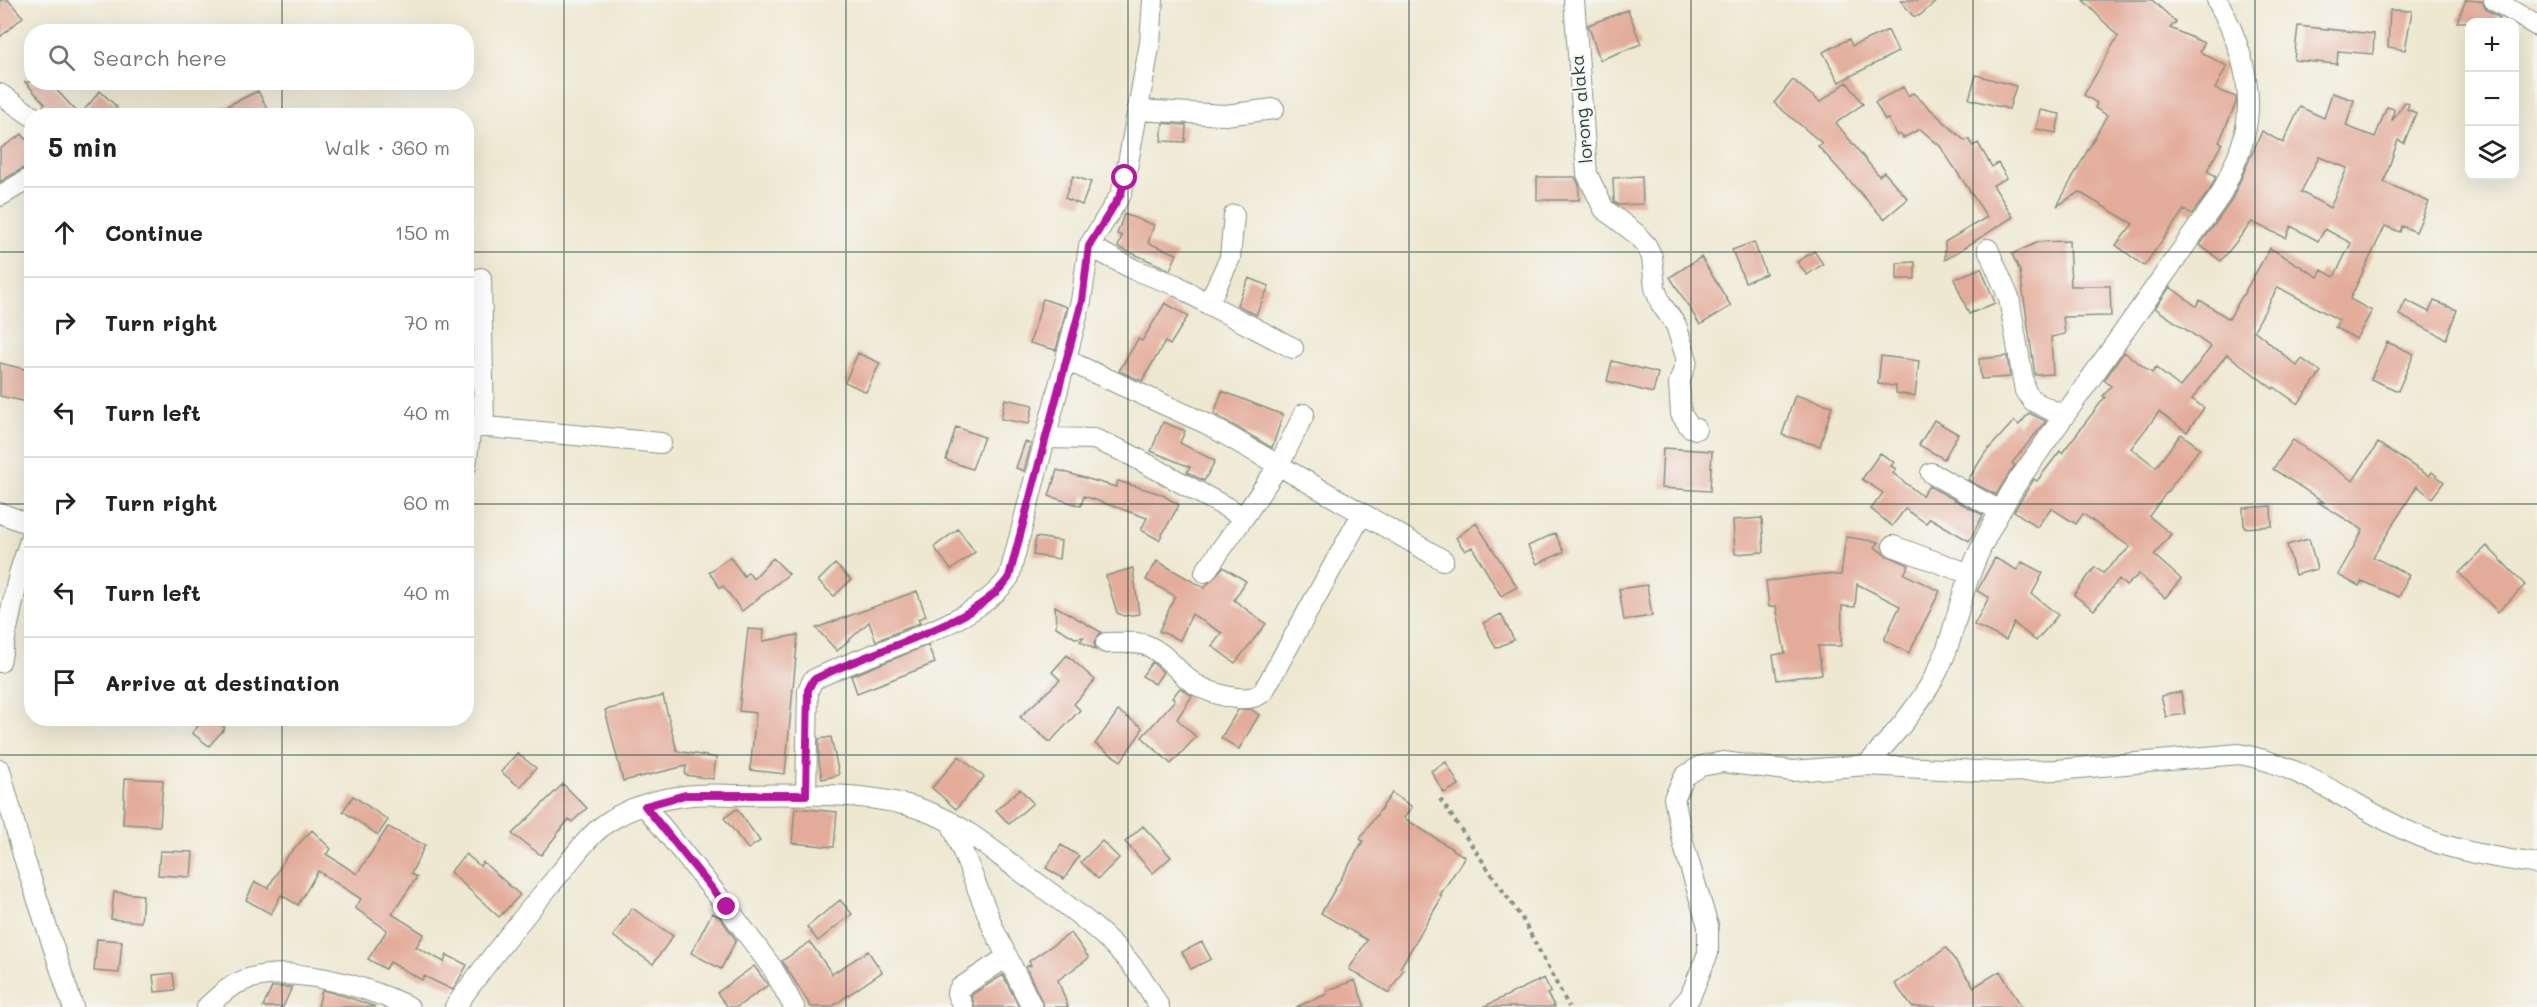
<!DOCTYPE html>
<meta charset="utf-8">
<style>
body{margin:0;font-family:Mali,sans-serif;background:#f2f2f2;color:#222}
.controls{position:absolute;right:18px;top:18px;display:grid;overflow:hidden;border-radius:12px;box-shadow:0 6px 24px #0002}
.controls button{width:54px;height:54px;display:grid;place-items:center;padding:0;border:0;border-bottom:2px solid #e0e0e0;background:#fff;color:#222;font:30px sans-serif}
.stop{position:absolute;width:18px;height:18px;margin:-14px;border:4px solid #b5179e;border-radius:50%;background:#fff}
.stop.end{background:#b5179e;border-color:#fff;box-shadow:0 2px 6px #0008}
.list{margin:0;padding:0;list-style:none}
h2{display:flex;justify-content:space-between;align-items:center;height:78px;margin:0;padding:0 24px;font-size:26px}
h2 small{font-size:20px;font-weight:400;color:#767676}
.list li{display:grid;grid-template-columns:39px 1fr auto;gap:18px;align-items:center;box-sizing:border-box;height:90px;padding:0 24px;border-top:2px solid #e0e0e0}
.list b{display:block;font-size:22px;white-space:nowrap}
.list em{font-size:20px;font-style:normal;color:#767676}
.icon{flex:none;width:33px;height:33px;fill:none;stroke:currentColor;stroke-width:2;stroke-linecap:round;stroke-linejoin:round}
.map{position:relative;flex:none;width:2537px;height:1007px;overflow:hidden}
.search{position:absolute;background:#fff;box-shadow:0 6px 24px #0002;left:24px;top:24px;width:450px;height:66px;display:flex;align-items:center;gap:15px;box-sizing:border-box;padding:0 21px;border-radius:24px;color:#767676;font-size:22px}
.panel{position:absolute;background:#fff;box-shadow:0 6px 24px #0002;left:24px;top:108px;width:450px;height:618px;border-radius:24px}
.map>svg:first-child{display:block}
.building{fill:#e3ab9a;fill-rule:evenodd}
.lines{fill:none;stroke-linecap:round;stroke-linejoin:round}
.minor-casing{stroke:#869282;stroke-width:22}
.path{stroke:#869282;stroke-width:4;stroke-dasharray:4.5 4.5;stroke-linecap:butt}
.minor{stroke:#fff;stroke-width:20}
.route{stroke:#b5179e;stroke-width:8}
.grid{fill:none;stroke:#1f3d34;stroke-width:1.5;stroke-opacity:0.55}
.labels{text-anchor:middle;stroke-width:4.5;stroke-linejoin:round;paint-order:stroke}
.street-label{font-size:18px;fill:#1f3d34;stroke:#f6f6f2}
</style>
<div class="map">
<svg width="2537" height="1007" viewBox="0 0 2537 1007">
<rect width="100%" height="100%" fill="#f6f6f2"/>
<filter id="ink" filterUnits="userSpaceOnUse"><feTurbulence type="fractalNoise" baseFrequency=".0167" numOctaves="2"/><feDisplacementMap in="SourceGraphic" scale="12" xChannelSelector="R" yChannelSelector="G"/><feConvolveMatrix kernelMatrix="1 2 1 2 8 2 1 2 1" color-interpolation-filters="sRGB"/></filter>
<filter id="wash" filterUnits="userSpaceOnUse"><feTurbulence type="fractalNoise" baseFrequency=".008" numOctaves="4" result="noise"/><feDisplacementMap in="SourceGraphic" scale="24" xChannelSelector="R" yChannelSelector="G"/><feGaussianBlur stdDeviation="1.35" result="paint"/><feColorMatrix in="noise" values="0 0 0 0 0 0 0 0 0 0 0 0 0 0 0 0 0 1.4 0 .05"/><feComposite in="paint" operator="in"/></filter>
<g filter="url(#wash)">
<rect width="100%" height="100%" fill="#eee8d1"/>
<g id="blocks">
<path class="building" d="M0,0H8L23,17L0,37Z
M1900,0H1938L1919,16H1913Z
M2083,0H2152L2176,22L2170,28L2204,43L2200,52L2227,66L2215,89L2236,97V103L2219,142L2222,143L2207,171L2216,176L2210,190L2192,214L2184,210L2144,266L2116,245L2133,224L2079,192L2057,206L2107,115L2095,108L2097,103L2084,95L2118,36Z
M2466,0L2482,1L2487,10L2500,18L2498,22H2457Z
M1628,10L1641,44L1600,60L1588,25Z
M2390,10L2412,11L2405,50L2388,47Z
M2298,26L2374,34L2373,54L2338,51L2337,64L2294,60Z
M1888,30L1898,52L1839,82L1823,52L1849,39L1852,46Z
M1976,75L2016,86L2009,109L1969,99Z
M1793,80L1820,102L1847,82L1863,104L1836,123L1879,176L1884,172L1908,199L1884,219L1818,146L1822,143L1774,103Z
M25,82H49L80,115L100,91L117,107L110,116H51L43,106L45,104Z
M1903,87L1908,96L1913,93L1965,141L1969,139L1973,146L1978,143L1992,167L1998,163L2007,178L1993,185L2013,217L1945,260V242L1987,217L1940,146L1920,129L1903,138L1900,134L1897,136L1888,119L1885,120L1875,102Z
M258,91L271,116H206Z
M2332,93L2354,100L2346,126L2375,137L2387,107L2394,109L2392,121L2405,102L2409,104L2407,109L2416,113L2404,143L2398,140L2384,182L2429,202L2416,232L2402,226L2400,232L2385,226L2350,299L2372,311L2356,339L2335,327L2339,320L2278,287L2254,330L2297,366L2302,359L2321,372L2298,404L2274,387L2273,389L2227,354L2192,399L2204,408L2187,432L2159,412L2131,448L2156,467L2181,434L2200,448L2149,516L2171,534L2154,555L2181,579L2165,598L2139,574L2126,586L2119,579L2094,610L2074,595L2095,567L2103,573L2130,547L2083,514L2076,524L2051,508L2037,527L2014,511L2034,479L2037,481L2060,451L2062,453L2105,397L2103,396L2111,386L2104,380L2124,352L2152,373L2156,368L2180,387L2211,347L2155,308L2170,287L2196,306L2200,300L2229,319L2270,248L2318,277L2322,270L2334,277L2351,243L2325,229L2318,241L2291,226L2286,238L2252,222L2221,261L2200,245L2231,201L2262,131L2283,143L2300,107L2324,118ZM2319,157L2347,168L2330,208L2301,192Z
M2040,110L2060,114L2056,133L2036,129Z
M1163,123L1186,125L1185,142L1161,141Z
M22,134L32,148V163L0,182V149Z
M1073,176L1091,182L1082,205L1065,198Z
M1642,176L1643,204L1619,205L1614,202L1613,178Z
M1537,177H1575L1579,185V200H1537Z
M1124,214L1154,225L1148,243L1177,254L1170,270L1118,247L1122,236L1117,234Z
M2069,241L2071,286H2110L2111,316L2063,317L2065,334L2051,337L2053,374L2035,375L2020,271L2012,254L2038,242Z
M1754,242L1766,274L1745,282L1732,250Z
M1814,251L1823,264L1807,275L1797,262Z
M1701,257L1731,306L1700,325L1670,277Z
M1915,262V279H1897V263Z
M1981,268L1995,303L1969,314L1954,279Z
M1249,278L1269,286L1256,315L1237,305Z
M1043,299L1067,307L1056,350L1030,343Z
M2406,300L2429,312L2434,301L2457,310L2446,339L2399,315Z
M1165,303L1188,316L1170,345L1165,342L1142,381L1119,371L1138,339L1142,341Z
M2387,342L2414,354L2398,391L2371,379Z
M858,353L880,363L866,392L845,382Z
M1881,356L1919,361L1915,396L1896,393V386L1878,384Z
M2007,356L2010,377L1981,379L1979,359Z
M1612,361L1658,373L1653,393L1607,381Z
M0,363L32,371V403L0,396Z
M1222,391L1283,415L1272,448L1214,414Z
M1795,395L1832,406L1820,446L1782,435Z
M1005,399L1033,405L1029,424L1001,419Z
M2029,413L2046,421L2012,463L2015,465L1996,495L1968,480L1985,453L2014,421L2019,425Z
M1934,420L1958,434L1944,459L1919,445Z
M1163,422L1185,431L1180,443L1215,461L1204,481L1187,472L1190,467L1151,451Z
M956,427L984,437L972,469L946,460Z
M2293,440L2353,481L2378,443L2429,476L2432,472L2444,482L2432,498L2417,486L2373,557L2409,575L2399,597L2362,581L2359,586L2338,575L2363,530L2318,502H2324L2273,469Z
M1025,442L1031,444L1024,471L1016,468Z
M1663,448L1712,451L1710,491L1661,488Z
M1880,453L1894,462L1891,466L1896,469L1893,473L1922,496L1929,486L1983,515L1969,541L1930,518L1926,523L1905,509L1892,526L1871,509L1883,493L1862,479Z
M1057,470L1116,487L1118,481L1161,494L1179,505L1159,540L1141,530L1147,518L1084,496L1081,506L1049,496Z
M2271,506L2272,526L2244,528L2243,508Z
M1762,518L1764,552L1735,554L1733,520Z
M1476,523L1517,587L1501,596L1472,547L1465,551L1456,538Z
M958,529L975,552L951,570L934,547Z
M1555,533L1564,552L1537,564L1528,546Z
M1036,537L1061,541L1059,559L1033,555Z
M1846,537L1879,542L1875,547L1884,554L1909,565L1904,574L1940,591L1909,653L1884,640L1900,606L1857,584L1855,607L1842,606L1841,646H1818L1822,674L1777,680L1773,655L1785,653L1776,606L1769,607L1766,581L1823,574L1841,575Z
M2309,539L2317,569L2295,575L2287,545Z
M2487,546L2525,585L2498,612L2459,573Z
M730,557L744,576L748,572L753,579L773,558L789,574L742,611L723,586L720,588L709,572Z
M1995,558L2017,570L2022,562L2043,573L2032,594L2058,615L2036,641L2014,623L2006,640L1974,625L1989,597L1977,591Z
M1157,561L1204,588L1223,567L1246,581L1234,600L1266,624L1235,663L1212,646L1222,633L1192,614L1180,640L1159,631L1175,596L1146,580Z
M835,564L851,580L834,596L818,581Z
M1133,568L1139,614L1124,616L1117,613L1106,576Z
M1647,585L1652,616L1624,620L1619,589Z
M917,591L926,616L918,619L920,623L876,641L869,622L837,651L816,628Z
M1055,606L1101,632L1094,643L1096,650L1080,641L1084,637L1075,638L1056,627Z
M1501,614L1514,640L1496,648L1483,623Z
M748,629L764,630L763,641L798,635L785,774L750,770L756,713L739,711Z
M928,645L935,663L857,693L851,676Z
M1067,655L1095,680L1074,704L1080,710L1050,742L1020,717L1060,680L1052,672Z
M1152,662L1163,672L1155,684L1142,676Z
M1180,688L1192,696L1177,719L1196,737L1171,764L1142,737L1175,700L1172,698Z
M2181,692L2185,714L2166,717L2161,696Z
M663,696L677,751L718,758H716L713,779L685,775L686,766L623,781L605,710Z
M1251,709L1259,715L1239,749L1221,738L1238,710Z
M1118,711L1142,727L1141,732L1121,761L1095,744Z
M205,718H214L225,728L209,746L192,733Z
M831,737L839,775L822,779L819,762V739Z
M517,753L536,768L520,787L501,772Z
M959,756L984,777L956,809L932,788Z
M1446,762L1459,785L1444,793L1431,771Z
M125,778L163,780L160,826L123,824Z
M563,784L587,808L572,822L569,819L541,855L512,834Z
M1020,789L1033,803L1009,824L996,810Z
M1392,793L1412,807L1404,818L1465,857L1440,895L1442,897L1400,968L1403,970L1389,993L1349,969L1367,940L1321,913L1363,841L1360,839Z
M353,796L388,820L378,835L343,811Z
M795,808L837,812L834,847L792,843Z
M737,809L760,841L748,849L724,818Z
M1143,826L1171,857L1153,873L1125,842Z
M388,827L425,845L411,874L417,877L392,914L424,934L416,947L444,962L447,955L467,965L453,990L424,976L422,980L390,962L385,969L368,959L387,930L355,908L361,899L318,871L298,905L281,895L271,914L246,900L255,882L268,888L286,857L312,830L331,849L326,854L357,874Z
M1102,841L1119,858L1098,879L1081,862Z
M1061,845L1079,856L1064,879L1046,868Z
M160,851L193,852L191,877L158,875Z
M466,854L480,866L483,862L520,895L499,917L450,872Z
M114,892L143,895L141,922L111,919Z
M840,900L852,914L818,941L807,927Z
M632,908L673,936L653,964L613,936Z
M712,913L720,917L736,940L721,969L691,953Z
M1071,933L1089,958L1058,980L1068,1007H1044L1026,967L1031,965L1029,961Z
M97,939L122,941L119,973L94,971Z
M810,942L832,974L868,951L882,972L831,1007H811L782,961Z
M1202,942L1211,959L1191,969L1182,952Z
M1946,948L1974,987L2000,971L2022,1007H1912L1895,984Z
M754,966L768,985L737,1007H728L717,993Z
M173,973L175,990L155,992L153,975Z
M1003,975L1019,1007H975L971,995Z
M1544,978L1551,992L1547,994L1555,1007H1483Z
M1355,980L1365,1007H1296L1327,994L1326,991Z
M272,987H292L283,1007H263Z
M322,990L344,996L376,1007H318Z"/>
</g>
</g>
<g filter="url(#ink)">
<use href="#blocks" fill-opacity="0" stroke="#869282" stroke-width="1.5"/>
<g class="lines">
<defs>
<path id="minor" d="M1574,0L1587,174L1604,209L1635,233L1646,245L1652,257L1655,288L1661,304L1676,325L1687,360L1679,383L1681,414L1690,427L1696,429
M2494,0L2537,26
M0,94L32,116
M1138,110L1225,115L1274,109
M0,196L32,177
M1089,246L1135,270L1176,285L1208,304L1293,348
M1988,249L2009,298L2025,391L2033,401L2063,416
M481,278L484,427
M1208,304L1230,258L1234,215
M1066,360L1207,424L1443,560
M466,425L661,443
M1046,438L1094,439L1125,452L1244,517L1279,465L1304,414
M466,466L471,426
M1931,473L2000,511
M0,513L32,525
M1893,546L1970,574
M1205,572L1244,517
M1106,643C1119,643 1137,641 1148,646C1163,652 1176,669 1188,679C1204,692 1246,707 1263,692L1362,514
M0,662L19,574L32,534
M1867,765C1892,737 1919,707 1936,674C1953,642 1957,607 1970,574C1982,541 2000,510 2018,481L2220,196C2229,177 2239,157 2244,137C2256,90 2239,40 2217,0
M0,770L23,855L73,1007
M806,795L808,690L813,680C866,652 976,627 1009,577L1081,301L1089,246L1121,194L1125,179L1150,43L1153,0
M645,806L727,907L773,969L794,1007
M951,822L994,930L1032,1007
M207,1007C216,999 225,989 236,984C282,960 366,986 409,1007
M455,1007C488,960 524,916 561,872C576,854 591,832 611,820C632,807 660,799 684,796C703,793 724,795 743,795C799,794 879,791 931,813C962,825 988,847 1015,867C1069,907 1129,945 1159,1007
M963,1007L957,993L960,988L1007,957
M1681,1007L1690,997L1708,953V926L1684,846L1674,798L1685,776L1701,766L1723,762L1793,771L1867,765L1996,772L2056,770L2239,754C2299,764 2351,804 2405,830C2447,850 2491,857 2537,864"/>
</defs>
<use href="#minor" class="minor-casing"/>
<path class="path" d="M1440,799L1523,920L1569,1007"/>
<use href="#minor" class="minor"/>
</g>
</g>
<g class="lines" filter="url(#ink)">
<path class="route" d="M727,907L645,806L685,795H806L808,690L813,680C866,651 976,627 1009,577L1082,301L1089,246L1121,194L1125,178"/>
</g>
<path class="grid" d="M282,0V32M564,0V1007M846,0V1007M1128,0V1007M1409,0V1007M1691,0V1007M1973,0V1007M2255,0V1007M282,82V116M0,252H32M466,252H2537M0,504H32M466,504H2537M282,718V1007M0,755H2537"/>
<g class="labels">
<g class="street-label">
<text transform="translate(1582 109) rotate(-95)" y="6">lorong alaka</text>
</g>
</g>
</svg>
<div class="controls">
<button>+</button>
<button>−</button>
<button><svg class="icon" aria-label="layers" viewBox="0 0 24 24"><path d="M12 4l9 5-9 5-9-5zM3 14l9 5 9-5"/></svg></button>
</div>
<div class="stop" style="left:1125px;top:178px"></div>
<div class="stop end" style="left:727px;top:907px"></div>
<div class="search"><svg class="icon" aria-label="search" viewBox="0 0 24 24"><circle cx="10" cy="10" r="6"/><path d="M15 15l6 6"/></svg>Search here</div>
<section class="panel">
<h2>5 min<small>Walk · 360 m</small></h2>
<ul class="list">
<li><svg class="icon" aria-label="ahead" viewBox="0 0 24 24"><path d="M12 20V5M6 11l6-6 6 6"/></svg><div><b>Continue</b></div><em>150 m</em></li>
<li><svg class="icon" aria-label="right" viewBox="0 0 24 24"><path d="M7 20v-9h11M14 6l5 5-5 5"/></svg><div><b>Turn right</b></div><em>70 m</em></li>
<li><svg class="icon" aria-label="left" viewBox="0 0 24 24"><path d="M17 20v-9H6M10 6l-5 5 5 5"/></svg><div><b>Turn left</b></div><em>40 m</em></li>
<li><svg class="icon" aria-label="right" viewBox="0 0 24 24"><path d="M7 20v-9h11M14 6l5 5-5 5"/></svg><div><b>Turn right</b></div><em>60 m</em></li>
<li><svg class="icon" aria-label="left" viewBox="0 0 24 24"><path d="M17 20v-9H6M10 6l-5 5 5 5"/></svg><div><b>Turn left</b></div><em>40 m</em></li>
<li><svg class="icon" aria-label="arrive" viewBox="0 0 24 24"><path d="M6 21V4h12l-3 4 3 4H6"/></svg><div><b>Arrive at destination</b></div></li>
</ul>
</section>
</div>
